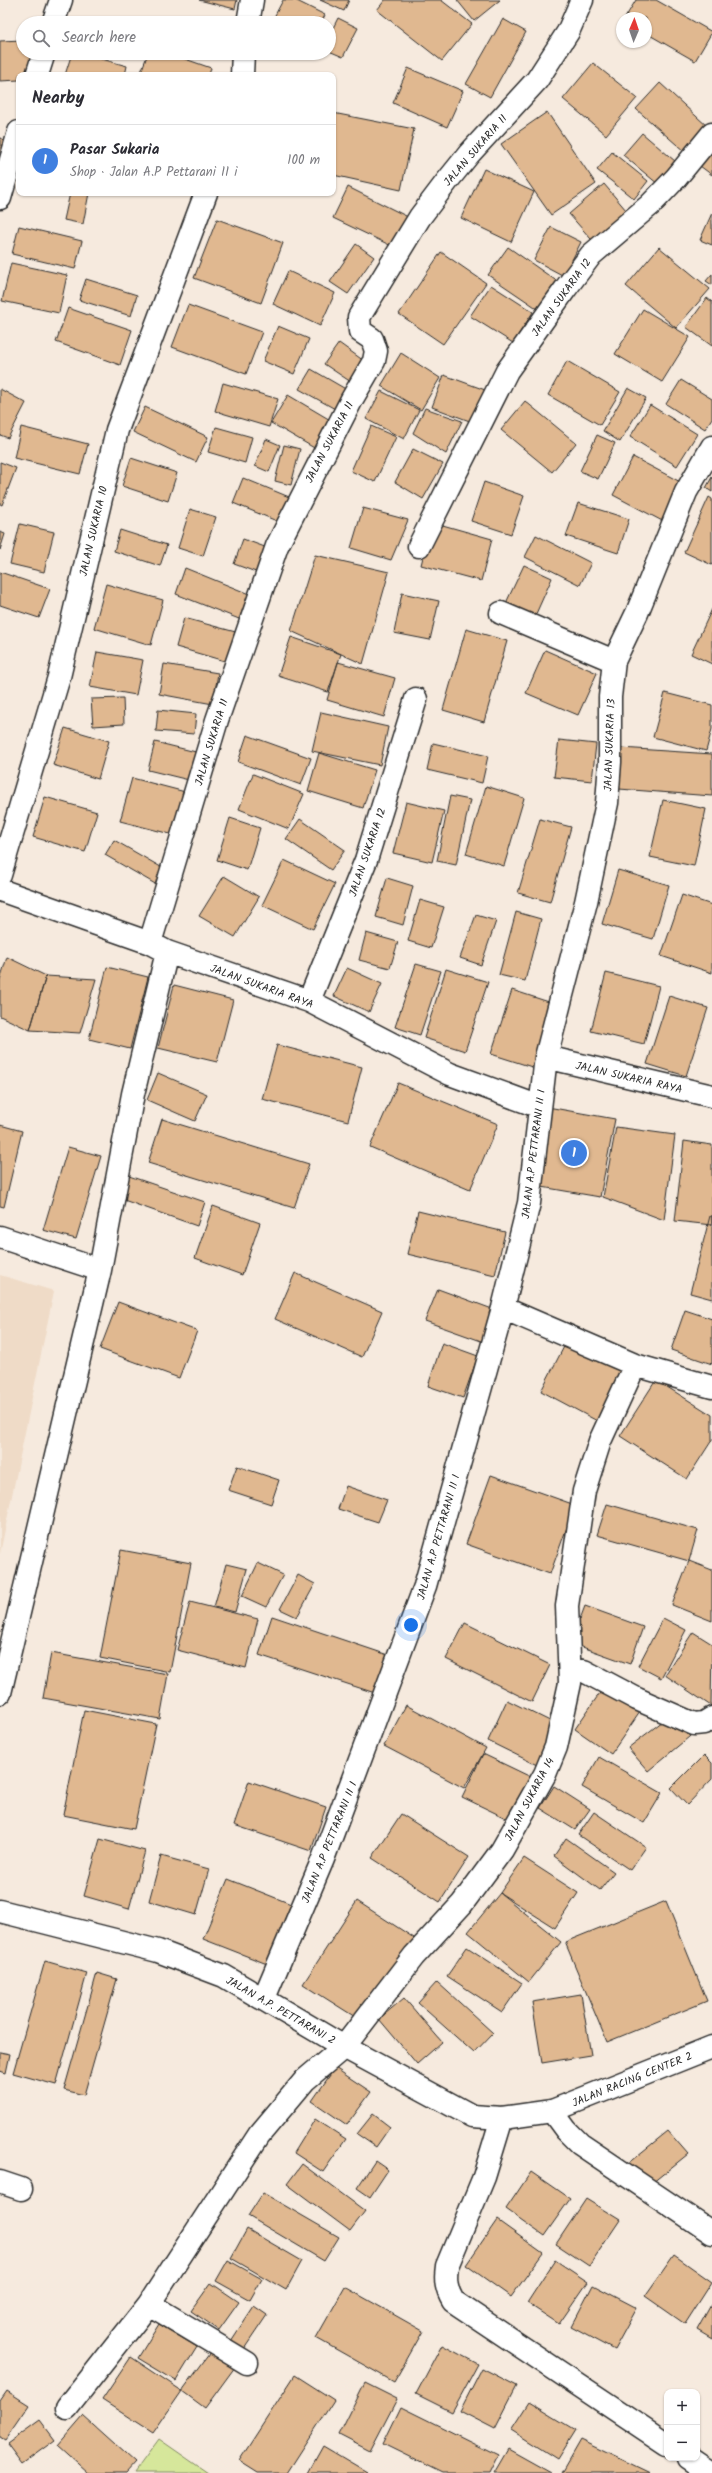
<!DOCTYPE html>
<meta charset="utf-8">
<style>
body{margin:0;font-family:Kalam,sans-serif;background:#f7f7f7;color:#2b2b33}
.controls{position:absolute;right:12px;bottom:12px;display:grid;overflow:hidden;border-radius:8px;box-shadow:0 1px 3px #0004}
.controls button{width:36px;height:36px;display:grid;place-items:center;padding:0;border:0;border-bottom:1px solid #e1e1e2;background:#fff;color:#2b2b33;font:20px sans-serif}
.compass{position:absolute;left:616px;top:12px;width:36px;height:36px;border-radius:50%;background:#fff;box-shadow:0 1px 3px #0004;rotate:2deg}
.you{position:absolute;left:411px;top:1625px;width:14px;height:14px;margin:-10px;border:3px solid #fff;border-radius:50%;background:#1a73e8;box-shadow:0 0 0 6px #1a73e833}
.badge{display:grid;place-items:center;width:26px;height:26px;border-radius:50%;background:#db2777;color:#fff;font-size:13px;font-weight:700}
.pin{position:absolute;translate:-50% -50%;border:2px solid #fff;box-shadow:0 1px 4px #0006}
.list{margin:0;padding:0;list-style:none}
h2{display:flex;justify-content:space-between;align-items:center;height:52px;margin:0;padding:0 16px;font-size:17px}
h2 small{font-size:13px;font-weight:400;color:#7c7c81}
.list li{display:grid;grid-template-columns:26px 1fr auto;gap:12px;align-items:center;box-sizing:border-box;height:72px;padding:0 16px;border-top:1px solid #e1e1e2}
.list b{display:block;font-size:15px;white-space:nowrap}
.list p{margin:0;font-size:13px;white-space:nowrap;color:#7c7c81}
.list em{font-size:13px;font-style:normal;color:#7c7c81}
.icon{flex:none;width:22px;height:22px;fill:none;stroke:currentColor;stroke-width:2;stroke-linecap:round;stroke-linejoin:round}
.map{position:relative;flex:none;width:712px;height:2473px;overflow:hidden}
.search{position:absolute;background:#fff;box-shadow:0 1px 3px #0004;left:16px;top:16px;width:320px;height:44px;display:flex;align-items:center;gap:10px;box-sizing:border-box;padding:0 14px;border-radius:22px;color:#7c7c81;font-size:15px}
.panel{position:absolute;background:#fff;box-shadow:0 1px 3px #0004;left:16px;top:72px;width:320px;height:124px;border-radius:8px}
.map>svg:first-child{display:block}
.built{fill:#efdbc7}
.green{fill:#d6e79b;stroke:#808963}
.building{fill:#e0b890;stroke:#2b2b2b}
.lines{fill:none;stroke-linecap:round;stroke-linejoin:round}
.minor-casing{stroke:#2b2b2b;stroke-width:25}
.tertiary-casing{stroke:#2b2b2b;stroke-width:25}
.minor{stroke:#fff;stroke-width:22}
.tertiary{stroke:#fff;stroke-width:22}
.labels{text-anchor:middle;stroke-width:3;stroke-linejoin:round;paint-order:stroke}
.street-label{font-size:11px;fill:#2b2b2b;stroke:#fff}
</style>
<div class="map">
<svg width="712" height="2473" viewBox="0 0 712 2473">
<rect width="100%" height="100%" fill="#f6eade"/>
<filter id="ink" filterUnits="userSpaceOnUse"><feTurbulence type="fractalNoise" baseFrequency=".025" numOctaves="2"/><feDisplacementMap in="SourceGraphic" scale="8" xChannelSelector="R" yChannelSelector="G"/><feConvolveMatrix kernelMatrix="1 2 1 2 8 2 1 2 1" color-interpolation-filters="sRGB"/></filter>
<g filter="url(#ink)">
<path class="built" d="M0,1275L54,1291L0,1554Z"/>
<path class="green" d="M159,2439L208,2473H134Z"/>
<path class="building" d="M199,0H237L235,9Z
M283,0H295L325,15L321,23H276L272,21Z
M320,0H349L344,11Z
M385,0H441L472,24L442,61L377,10Z
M457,0H500L474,21Z
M636,0H656L712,32L695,61L646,33V18H625Z
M338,18L358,28L343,57L329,51V36Z
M503,19L526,32L490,97L466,84Z
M23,40V53H34L35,75H19V80L0,81V41Z
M72,53H80L127,66L125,75H65Z
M148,53H168L211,68L209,75H148L141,72Z
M593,63L637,98L606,135L563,99Z
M408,68L463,91L447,127L393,103Z
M660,83L708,127L685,152L636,109Z
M547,112L596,184L551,215L501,144Z
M333,113L414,129L401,190L333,175Z
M642,133L682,167L664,189L623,155Z
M0,138L10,142L0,167Z
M712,150V175L700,166Z
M612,152L648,181L634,199L597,170Z
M484,169L534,192L511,242L461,218Z
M604,184L632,217L598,247L569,214Z
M348,187L414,220L400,250L333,218Z
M70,193H89L83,224L64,220Z
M712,213V245L700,240Z
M217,219L283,243L261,303L194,278Z
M19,226L82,241L75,269L12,254Z
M551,227L581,242L564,276L534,260Z
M356,244L374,257L348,294L330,282Z
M508,247L558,282L538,309L488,275Z
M659,247L710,289L676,328L626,286Z
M441,252L486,283L443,344L399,314Z
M11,263L67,275L59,313L2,301Z
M288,271L335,293L320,326L273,304Z
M712,274V285L706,281Z
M86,279L137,295L131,316L79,300Z
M491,285L533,312L513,343L470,316Z
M707,298L712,302V346L686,327Z
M188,305L262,332L246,374L172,347Z
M68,308L132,330L120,365L56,342Z
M643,309L690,337L662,382L615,354Z
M278,326L309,339L294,374L263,361Z
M339,343L371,366L357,386L324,364Z
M401,353L440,378L421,410L381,386Z
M567,361L620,392L600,425L548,395Z
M311,369L349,391L337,410L299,389Z
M444,375L488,391L475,423L432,407Z
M681,380L712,399V418L705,429L666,404Z
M223,383L278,399L269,427L215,411Z
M628,388L646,398L620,442L603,431Z
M0,389L26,403L8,438L0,435Z
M381,391L419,410L404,439L366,419Z
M288,395L332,421L316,449L271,423Z
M525,401L576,443L552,472L501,430Z
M650,405L697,434L677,466L630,437Z
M145,407L208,437L196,462L133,432Z
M425,408L462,421L446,454L413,433Z
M371,426L396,437L375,482L351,471Z
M21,427L88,444L80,474L14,458Z
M216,427L252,437L245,463L208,452Z
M597,435L615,443L598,479L580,471Z
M266,439L280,445L269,472L255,466Z
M284,445L300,449L291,485L275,481Z
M413,449L443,464L423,499L395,482Z
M633,457L688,486L668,524L613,495Z
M131,458L177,473L168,501L122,486Z
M0,462L16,468L2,505L0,504Z
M712,477V492L706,488Z
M243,478L294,499L284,524L233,503Z
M484,482L524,496L511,534L471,521Z
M709,497L712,499V565L684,552Z
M578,503L629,519L618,553L566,536Z
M363,508L408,520L391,560L351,548Z
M190,509L216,517L203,556L178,548Z
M432,522L492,539L481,581L421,565Z
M20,524L54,532L44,572L10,564Z
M120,530L167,545L160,566L114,551Z
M0,532L5,534L0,550Z
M536,535L591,563L580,585L525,557Z
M243,539L273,550L264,575L234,564Z
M315,555L389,572L363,664L291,631Z
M524,565L552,578L535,616L506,603Z
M185,568L249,594L239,619L176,594Z
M0,572L50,589L39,618L0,605Z
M106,584L163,600L151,645L94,628Z
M402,593L439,601L430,640L394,633Z
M712,609V664L691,654Z
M184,618L243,634L235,664L176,647Z
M466,629L507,641L484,722L443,710Z
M291,637L341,654L328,692L278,676Z
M545,650L597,673L578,715L526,693Z
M97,652L143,660L136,695L90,687Z
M338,662L395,678L384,717L327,700Z
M164,664L218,673L213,704L159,694Z
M665,693L712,705V729L706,751L653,737Z
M123,698L124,724L93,726L91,699Z
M158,710L196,714L194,734L156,731Z
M321,712L388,727L380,765L312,751Z
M65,728L109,741L98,779L53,765Z
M247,735L311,758L301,785L238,762Z
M559,740L596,744L592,781L554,777Z
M155,742L200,753L193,781L148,770Z
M433,743L488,756L482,783L427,770Z
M621,748L712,754V796L619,789Z
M319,753L375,770L363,808L308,791Z
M253,774L304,794L289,829L239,809Z
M132,778L193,794L182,837L120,821Z
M486,786L524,798L504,866L466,854Z
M450,796L470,800L456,865L437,861Z
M45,797L97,812L85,852L33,837Z
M663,800L706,809L694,866L650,857Z
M406,802L444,811L432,862L393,853Z
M230,818L260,828L247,870L217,860Z
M300,819L345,850L331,870L286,839Z
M540,819L571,827L550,902L518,893Z
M114,840L166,870L157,885L105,855Z
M284,860L335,884L313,929L262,905Z
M618,870L669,885L653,939L602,924Z
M224,876L259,897L235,937L199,916Z
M387,878L413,886L403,925L376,917Z
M682,895L712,905V973L661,956Z
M420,900L444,907L431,948L408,941Z
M516,912L541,919L525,981L499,975Z
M476,915L496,921L481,965L460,958Z
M366,933L398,942L390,968L359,960Z
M7,957L46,976L30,1030L0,1016V980Z
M416,964L441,971L420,1035L395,1027Z
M107,967L148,977L130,1049L89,1039Z
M347,968L382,984L369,1012L334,996Z
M446,969L488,982L465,1051L424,1038Z
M606,973L659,986L644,1044L591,1031Z
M46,976L96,979L80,1033L30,1030Z
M174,985L233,1000L217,1062L158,1048Z
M512,990L552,1003L532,1067L491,1054Z
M669,996L708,1008L686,1076L647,1064Z
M277,1045L362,1067L348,1121L262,1099Z
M158,1073L207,1094L195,1121L147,1100Z
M398,1083L498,1124L470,1190L370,1147Z
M542,1106L615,1119L600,1197L536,1186Z
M162,1119L309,1164L294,1208L148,1163Z
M0,1125L22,1131L4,1207L0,1206Z
M616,1127L675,1135L664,1220L603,1197Z
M684,1141L712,1145V1225L675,1221Z
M68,1147L101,1156L76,1239L43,1230Z
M129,1176L205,1202L197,1226L121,1199Z
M213,1206L260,1223L242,1275L195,1258Z
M418,1211L505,1232L495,1275L407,1254Z
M710,1216H712V1299L690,1293Z
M295,1273L382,1311L362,1357L275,1319Z
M438,1289L495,1310L484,1342L425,1321Z
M118,1302L197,1331L179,1378L100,1349Z
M685,1310L712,1319V1364L671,1350Z
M569,1337L630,1369L601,1423L541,1391Z
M442,1343L478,1356L463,1398L428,1386Z
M656,1380L712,1415V1440L687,1479L620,1436Z
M237,1466L279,1480L271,1504L228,1490Z
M491,1475L575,1505L550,1574L466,1544Z
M346,1486L387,1500L378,1522L338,1509Z
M607,1504L698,1530L689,1561L597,1535Z
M121,1550L191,1563L170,1672L100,1658Z
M689,1561L712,1570V1621L672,1605Z
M258,1563L283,1575L266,1607L242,1596Z
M226,1564L247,1569L235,1612L214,1607Z
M298,1575L315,1584L297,1617L280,1609Z
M190,1602L258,1619L246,1668L177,1650Z
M585,1606L643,1627L630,1664L571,1643Z
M272,1616L394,1657L381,1695L259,1655Z
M663,1618L686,1630L661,1678L638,1666Z
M465,1623L550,1665L532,1702L446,1659Z
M693,1632L712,1644L711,1706L665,1675Z
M51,1653L168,1674L160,1719L43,1698Z
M604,1687L640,1712L611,1754L575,1729Z
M507,1700L556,1724L537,1765L488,1741Z
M406,1705L486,1748L464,1788L384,1746Z
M84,1710L156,1724L134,1829L63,1815Z
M663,1721L695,1732L648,1771L628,1748Z
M483,1754L535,1779L514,1822L462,1797Z
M704,1755L712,1763V1779L687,1805L671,1788Z
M599,1757L662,1793L644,1823L582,1787Z
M249,1781L326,1807L311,1851L234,1825Z
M554,1786L590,1809L575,1830L540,1808Z
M594,1812L646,1847L630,1870L578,1835Z
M401,1814L469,1857L440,1902L372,1858Z
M566,1838L614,1872L600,1890L554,1856Z
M100,1839L145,1851L129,1909L84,1896Z
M161,1856L209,1869L196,1915L149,1901Z
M524,1858L578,1893L555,1928L500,1893Z
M228,1879L291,1904L267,1964L203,1939Z
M500,1893L561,1942L529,1982L468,1932Z
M357,1901L414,1938L360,2020L303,1984Z
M666,1901L707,2001L607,2042L565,1942Z
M467,1947L522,1983L502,2012L447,1976Z
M45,1961L87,1973L56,2085L13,2073Z
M97,1973L117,1979L84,2095L64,2090Z
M437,1982L493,2033L474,2053L418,2003Z
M581,1994L591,2055L542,2063L532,2002Z
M404,1998L442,2042L417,2064L379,2019Z
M0,2052L10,2054L6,2073L0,2071Z
M335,2068L371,2092L347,2125L312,2101Z
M373,2114L390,2127L376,2147L357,2134Z
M315,2119L346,2139L323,2172L294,2153Z
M668,2131L688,2154L647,2187L627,2164Z
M375,2161L388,2170L370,2197L357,2188Z
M302,2164L365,2211L350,2231L287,2184Z
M531,2172L570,2199L544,2236L506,2209Z
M263,2193L339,2237L324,2261L248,2216Z
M586,2199L620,2220L589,2266L556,2244Z
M497,2220L543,2253L511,2297L466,2265Z
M247,2229L302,2261L286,2290L231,2258Z
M674,2255L712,2282L685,2324L645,2296Z
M228,2260L262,2279L250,2300L216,2281Z
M555,2260L588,2282L559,2324L527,2303Z
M211,2283L239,2302L219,2330L191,2311Z
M593,2285L637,2308L614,2350L571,2327Z
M345,2287L423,2331L394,2382L316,2338Z
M712,2303V2339L697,2330Z
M254,2306L267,2315L244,2349L231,2341Z
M159,2324L197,2347L176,2381L138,2358Z
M442,2345L478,2364L452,2412L416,2394Z
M212,2350L235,2367L205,2408L182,2391Z
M131,2357L182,2391L153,2433L102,2400Z
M482,2368L517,2386L495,2429L460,2411Z
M295,2375L334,2400L287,2473H258L239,2461Z
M365,2383L397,2399L370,2451L339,2435Z
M7,2391L29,2405L5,2440L0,2437V2401Z
M529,2402L575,2430L557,2459L511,2430Z
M401,2407L498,2455L489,2473H442L383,2444Z
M83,2416L135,2463L126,2473H89L58,2445Z
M40,2420L55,2440L22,2464L7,2444Z
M581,2440L650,2473H562Z
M323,2446L367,2472L366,2473H308Z
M508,2449L551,2473H494Z"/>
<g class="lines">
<defs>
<path id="minor" d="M53,23L61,0
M248,23L252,0
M37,75L44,53
M242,75L243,53
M0,198L19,132
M419,546L507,371L566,288L591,255L650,205L676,178L712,134
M501,613L614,661
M0,875L59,677L117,430L206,193
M0,890L150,943L167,952L309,1001L450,1074L540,1107
M150,943L217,720L277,546L352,399L374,361L376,351L372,339L360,331L359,317L420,217L448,180L469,154L537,80L568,32L582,0
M309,1001L366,860L416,699
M546,1057L712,1096
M0,1237L100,1270
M503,1308L635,1365L712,1387
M571,1669L584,1671L637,1699L694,1724L704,1723L712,1718
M0,1693L100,1270L133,1094L167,952
M264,1998L323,1859L425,1586L503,1308L529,1203L546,1057L586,902L607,803L610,762V697L614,661L637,613L686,492L712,447
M552,2111L566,2130L580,2144L712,2233
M502,2118L484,2177L447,2266C445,2280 446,2289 453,2301L667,2444
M0,2182L21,2189
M149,2304L247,2363
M67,2408L149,2304L259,2135L305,2080L344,2047L414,1956L462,1904L502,1850L545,1774L556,1747L570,1683L567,1606L584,1491L600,1441L635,1365
M689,2458L711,2473"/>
<path id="tertiary" d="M0,1911L158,1951L224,1976L344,2047L472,2116L502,2118L552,2111L712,2047"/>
</defs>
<use href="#minor" class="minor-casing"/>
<use href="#tertiary" class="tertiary-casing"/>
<use href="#minor" class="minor"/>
<use href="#tertiary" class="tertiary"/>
</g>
</g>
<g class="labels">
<g class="street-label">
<text transform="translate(475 150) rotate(-49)" y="4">JALAN SUKARIA 11</text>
<text transform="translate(561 297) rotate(-54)" y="4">JALAN SUKARIA 12</text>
<text transform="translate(329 442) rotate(-62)" y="4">JALAN SUKARIA 11</text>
<text transform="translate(93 531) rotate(-77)" y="4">JALAN SUKARIA 10</text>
<text transform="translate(211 742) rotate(-73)" y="4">JALAN SUKARIA 11</text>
<text transform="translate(609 745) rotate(-88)" y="4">JALAN SUKARIA 13</text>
<text transform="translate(367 852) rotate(-71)" y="4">JALAN SUKARIA 12</text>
<text transform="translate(262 986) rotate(20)" y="4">JALAN SUKARIA RAYA</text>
<text transform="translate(629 1077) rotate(13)" y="4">JALAN SUKARIA RAYA</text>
<text transform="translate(533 1154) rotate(-83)" y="4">JALAN A.P PETTARANI II I</text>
<text transform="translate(438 1537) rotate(-74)" y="4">JALAN A.P PETTARANI II I</text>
<text transform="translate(529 1799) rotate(-62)" y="4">JALAN SUKARIA 14</text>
<text transform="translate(329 1842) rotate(-68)" y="4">JALAN A.P PETTARANI II I</text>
<text transform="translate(281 2010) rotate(30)" y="4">JALAN A.P. PETTARANI 2</text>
<text transform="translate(632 2079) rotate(-22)" y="4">JALAN RACING CENTER 2</text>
</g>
</g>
</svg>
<div class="controls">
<button>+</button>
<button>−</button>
</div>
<svg class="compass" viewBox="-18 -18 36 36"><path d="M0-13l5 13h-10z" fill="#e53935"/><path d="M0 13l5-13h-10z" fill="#7c7c81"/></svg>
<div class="you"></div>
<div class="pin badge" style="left:574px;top:1153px;background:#3f7fe0">1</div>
<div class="search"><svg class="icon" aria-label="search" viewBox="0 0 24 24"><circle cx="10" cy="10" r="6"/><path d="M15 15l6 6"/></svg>Search here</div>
<section class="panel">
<h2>Nearby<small></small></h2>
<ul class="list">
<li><span class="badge" style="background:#3f7fe0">1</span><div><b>Pasar Sukaria</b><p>Shop · Jalan A.P Pettarani II i</p></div><em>100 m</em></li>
</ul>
</section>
</div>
